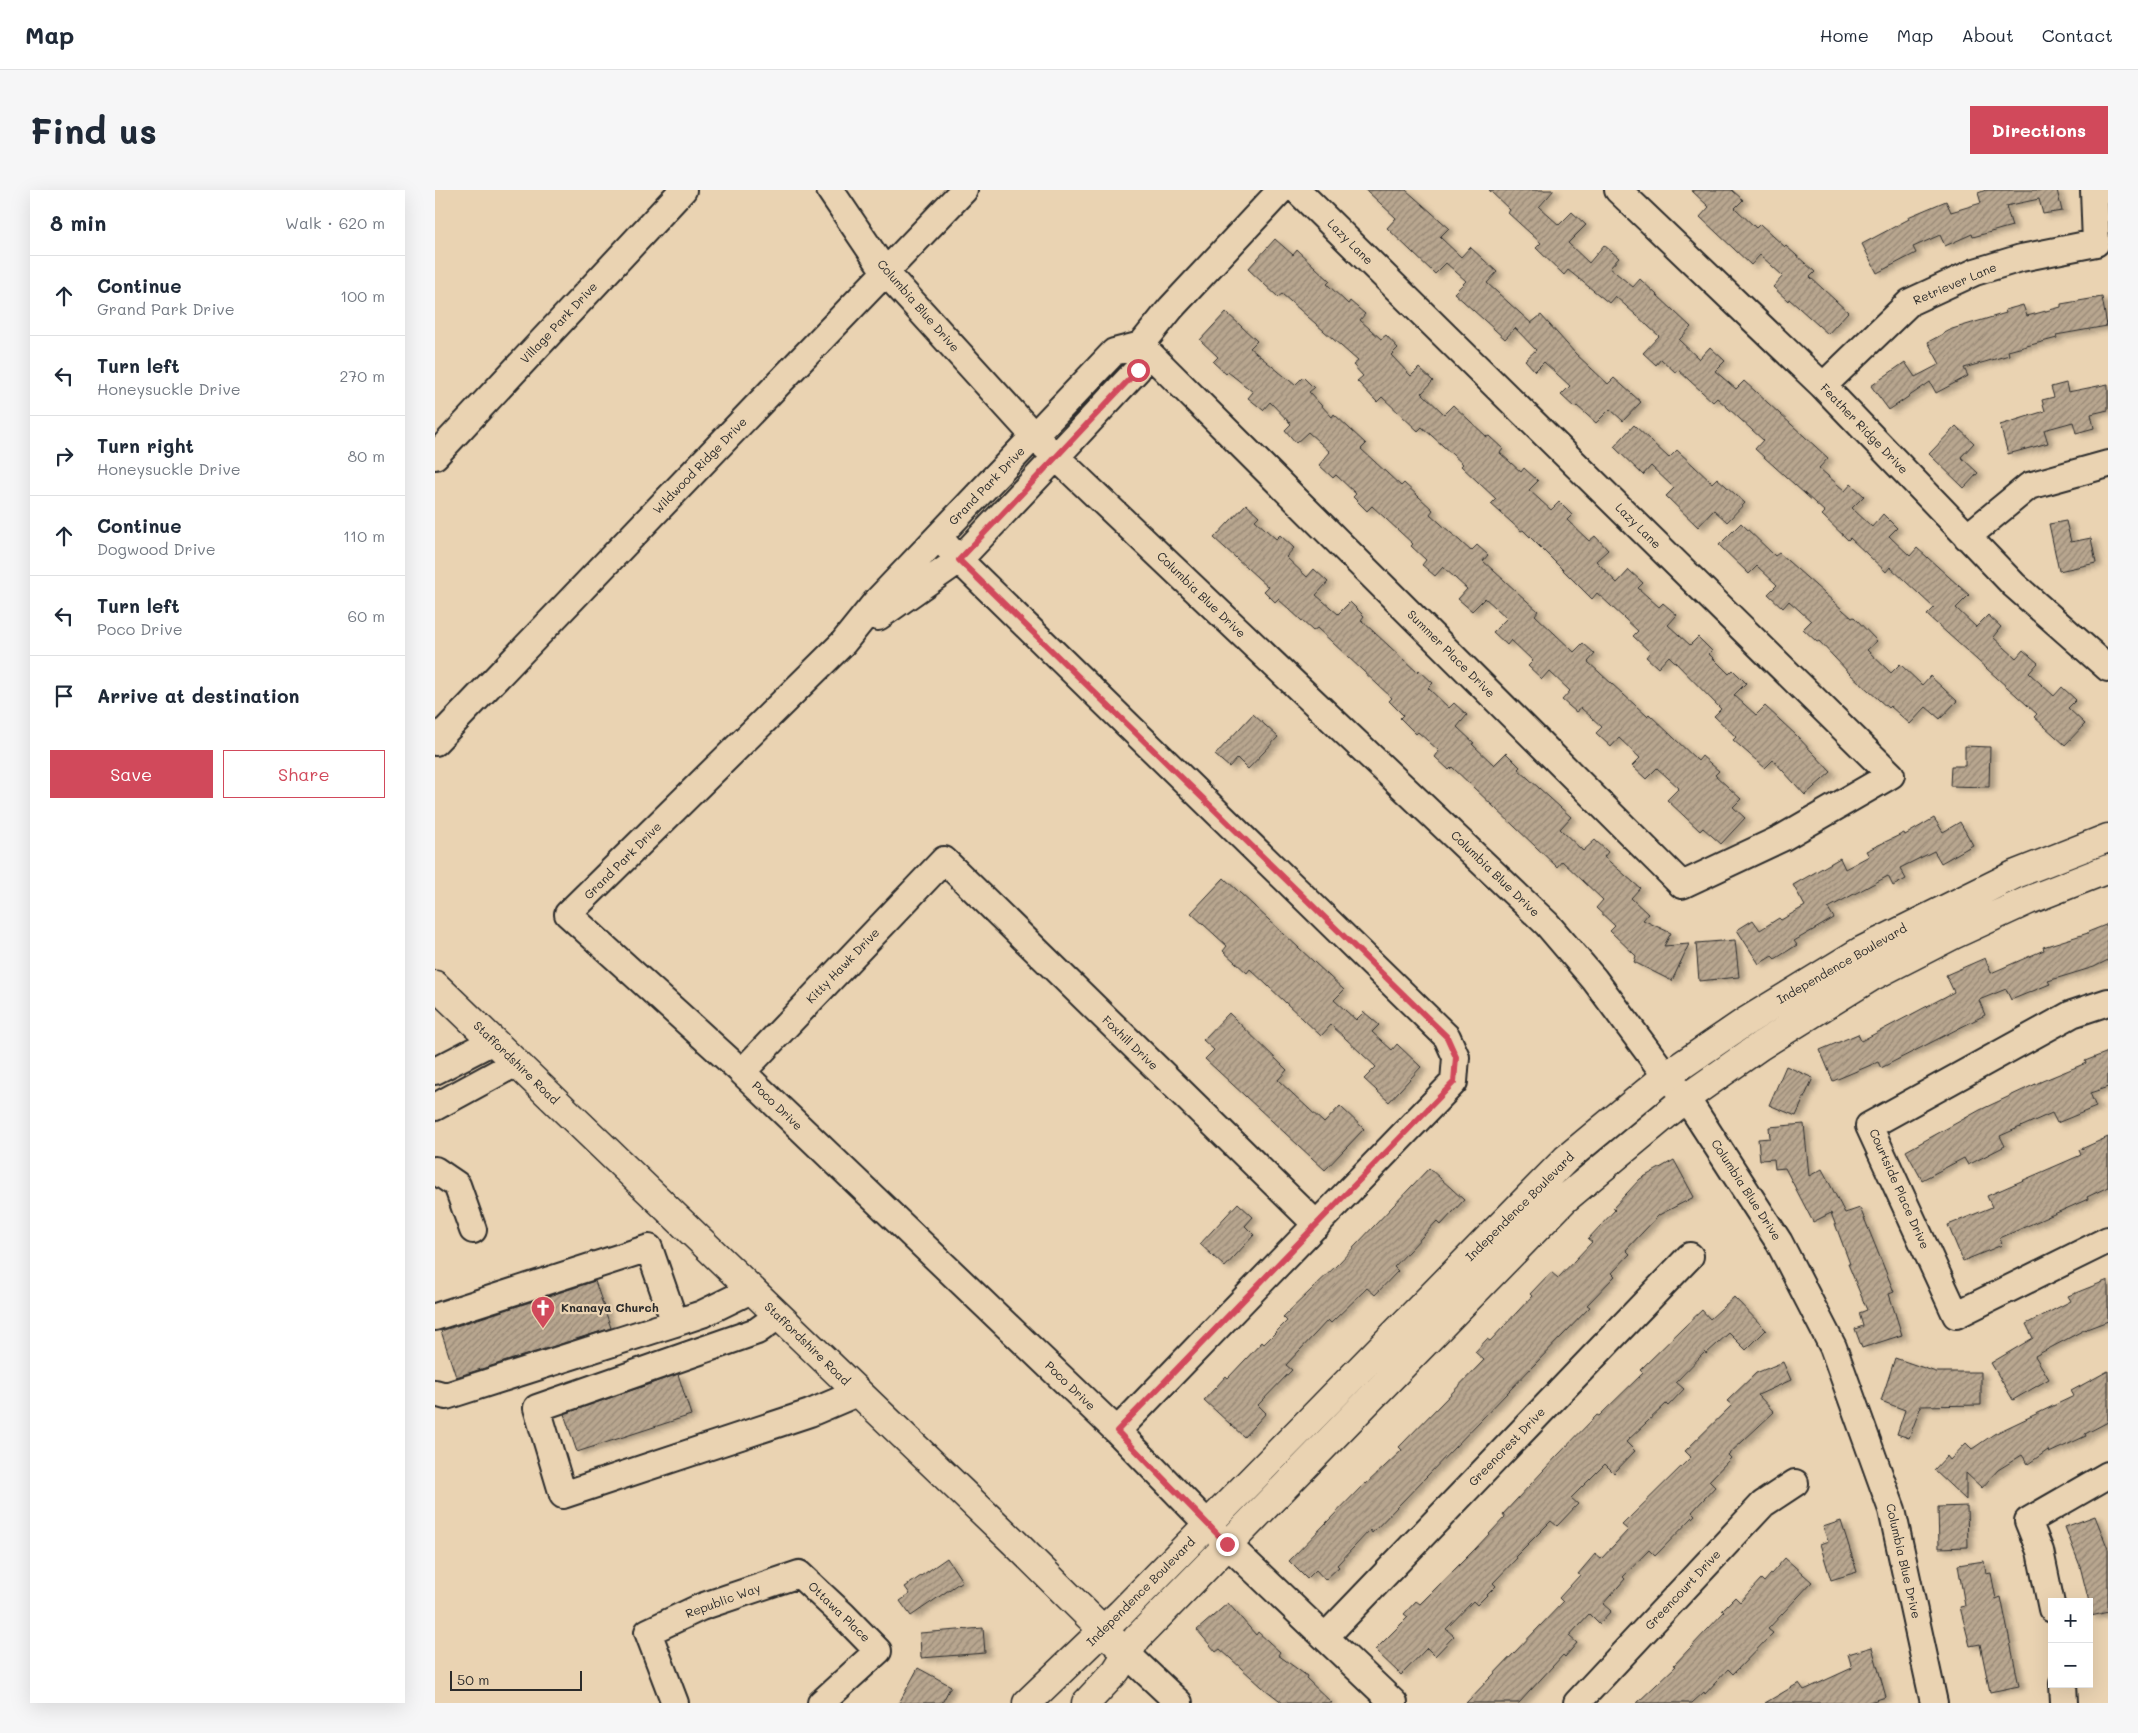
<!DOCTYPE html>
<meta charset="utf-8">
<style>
body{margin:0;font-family:Mali,sans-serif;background:#f6f6f7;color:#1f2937}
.controls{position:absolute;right:15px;bottom:15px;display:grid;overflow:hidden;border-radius:0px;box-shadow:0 5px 20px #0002}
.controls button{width:45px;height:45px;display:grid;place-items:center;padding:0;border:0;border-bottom:1px solid #e0e1e3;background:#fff;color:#1f2937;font:25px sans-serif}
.scale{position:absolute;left:15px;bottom:12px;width:132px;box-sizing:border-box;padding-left:5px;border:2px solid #2b2b2b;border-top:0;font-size:14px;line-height:18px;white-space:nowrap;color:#2b2b2b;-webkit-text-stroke:4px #ead3b2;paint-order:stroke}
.stop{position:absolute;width:15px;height:15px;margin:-11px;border:4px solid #d1495b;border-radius:50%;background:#fff}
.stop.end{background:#d1495b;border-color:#fff;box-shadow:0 1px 5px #0008}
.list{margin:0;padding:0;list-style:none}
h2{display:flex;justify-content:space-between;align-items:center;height:65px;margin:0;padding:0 20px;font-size:21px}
h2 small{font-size:16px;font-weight:400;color:#747a83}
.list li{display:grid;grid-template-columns:32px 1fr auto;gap:15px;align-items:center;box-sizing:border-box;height:80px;padding:0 20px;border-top:1px solid #e0e1e3}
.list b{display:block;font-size:19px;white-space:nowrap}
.list p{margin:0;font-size:16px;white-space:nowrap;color:#747a83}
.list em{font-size:16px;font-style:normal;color:#747a83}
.actions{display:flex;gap:10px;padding:15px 20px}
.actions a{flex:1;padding:11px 0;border:1px solid #d1495b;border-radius:0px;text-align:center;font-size:18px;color:#d1495b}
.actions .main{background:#d1495b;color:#fff}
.icon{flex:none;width:28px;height:28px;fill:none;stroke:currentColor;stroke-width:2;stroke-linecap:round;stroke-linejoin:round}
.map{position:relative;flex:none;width:1673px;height:1513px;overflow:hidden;border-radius:0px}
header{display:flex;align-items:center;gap:30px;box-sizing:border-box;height:70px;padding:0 25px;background:#fff;border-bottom:1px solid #e0e1e3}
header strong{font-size:24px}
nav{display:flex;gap:28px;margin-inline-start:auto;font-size:18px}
.intro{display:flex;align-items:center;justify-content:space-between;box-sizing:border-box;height:120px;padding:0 30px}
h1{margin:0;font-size:35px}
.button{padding:12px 22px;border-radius:0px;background:#d1495b;color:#fff;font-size:18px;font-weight:700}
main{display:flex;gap:30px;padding:0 30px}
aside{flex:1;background:#fff;border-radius:0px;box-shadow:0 5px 20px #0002}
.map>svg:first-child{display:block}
.building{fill:url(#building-hatch);stroke:#2b2b2b;filter:url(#shadow)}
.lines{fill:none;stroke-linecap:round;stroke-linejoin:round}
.minor-casing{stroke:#2b2b2b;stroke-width:30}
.major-casing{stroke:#2b2b2b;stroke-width:31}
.minor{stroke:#ead3b2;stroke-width:26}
.major{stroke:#ead3b2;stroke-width:28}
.route{stroke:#d1495b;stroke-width:6}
.labels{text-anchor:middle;stroke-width:4.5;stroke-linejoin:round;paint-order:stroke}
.street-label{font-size:12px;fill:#2b2b2b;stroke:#ead3b2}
.poi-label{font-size:12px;font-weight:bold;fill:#2b2b2b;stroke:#ead3b2;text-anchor:start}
</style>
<header>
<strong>Map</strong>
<nav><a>Home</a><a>Map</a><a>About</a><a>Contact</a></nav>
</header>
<div class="intro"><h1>Find us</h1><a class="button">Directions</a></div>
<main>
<aside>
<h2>8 min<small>Walk · 620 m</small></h2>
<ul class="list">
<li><svg class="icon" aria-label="ahead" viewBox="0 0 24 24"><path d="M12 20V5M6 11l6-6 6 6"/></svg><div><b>Continue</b><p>Grand Park Drive</p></div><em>100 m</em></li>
<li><svg class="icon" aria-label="left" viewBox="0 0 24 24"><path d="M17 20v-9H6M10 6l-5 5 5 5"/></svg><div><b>Turn left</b><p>Honeysuckle Drive</p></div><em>270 m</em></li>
<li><svg class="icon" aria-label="right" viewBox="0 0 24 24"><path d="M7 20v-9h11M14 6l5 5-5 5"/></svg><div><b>Turn right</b><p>Honeysuckle Drive</p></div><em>80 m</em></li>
<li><svg class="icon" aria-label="ahead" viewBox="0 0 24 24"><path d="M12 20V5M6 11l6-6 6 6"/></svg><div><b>Continue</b><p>Dogwood Drive</p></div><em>110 m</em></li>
<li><svg class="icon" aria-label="left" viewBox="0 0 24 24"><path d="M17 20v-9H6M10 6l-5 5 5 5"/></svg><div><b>Turn left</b><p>Poco Drive</p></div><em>60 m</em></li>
<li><svg class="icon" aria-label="arrive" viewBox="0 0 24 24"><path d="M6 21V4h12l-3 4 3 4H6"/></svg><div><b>Arrive at destination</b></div></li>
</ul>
<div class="actions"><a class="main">Save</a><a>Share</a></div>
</aside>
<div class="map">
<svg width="1673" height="1513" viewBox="0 0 1673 1513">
<defs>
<pattern id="building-hatch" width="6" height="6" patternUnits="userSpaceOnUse" patternTransform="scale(1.25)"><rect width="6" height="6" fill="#b8a68f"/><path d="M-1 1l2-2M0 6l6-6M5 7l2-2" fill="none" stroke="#968775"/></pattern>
<filter id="shadow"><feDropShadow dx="5.5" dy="3" stdDeviation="2.5" flood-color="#0004"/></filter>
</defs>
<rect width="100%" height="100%" fill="#ead3b2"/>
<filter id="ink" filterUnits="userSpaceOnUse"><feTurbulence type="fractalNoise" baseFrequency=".02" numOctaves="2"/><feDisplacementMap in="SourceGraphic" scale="10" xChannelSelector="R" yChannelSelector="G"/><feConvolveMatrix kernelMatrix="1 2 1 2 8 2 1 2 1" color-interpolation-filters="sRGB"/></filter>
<g filter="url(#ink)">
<path class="building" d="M931,0H971L1014,38L1005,47L1026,67L1035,57L1062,82L1052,93L1096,133L1106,125L1140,163L1173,194L1179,188L1206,212L1188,231L1175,219L1161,233L1142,216L1140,218L1126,205L1135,196L1109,172L1100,181L1090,170L1101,160L1080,138L1070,149L1028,111L1019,103L1031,91L1011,73L1000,84L952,38L961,28Z
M1054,0H1119L1104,17L1124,35L1137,22L1151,35L1133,53L1154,73L1169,55L1184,68L1175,78L1198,97L1205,89L1256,137L1244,150L1264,169L1275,157L1290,171L1280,181L1301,199L1309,191L1393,268L1384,278L1410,301L1416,294L1429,306L1417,318L1437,337L1448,324L1462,338L1454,346L1475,366L1482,358L1534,405L1521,418L1541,437L1553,425L1566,437L1558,447L1581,468L1588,460L1603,473L1594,483L1619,506L1627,497L1641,510L1633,518L1650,534L1630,555L1599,527L1602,524L1492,425L1499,418L1455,377L1451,382L1415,348L1413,350L1387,325L1390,322L1320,259L1328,250L1282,208L1278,212L1243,180L1240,182L1226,169L1221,175L1208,163L1224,146L1180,106L1174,113L1133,80L1129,85L1101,58L1106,53L1073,23L1075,20Z
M1256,0H1297L1308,10L1300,18L1321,38L1325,34L1350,57L1351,56L1380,82L1375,87L1413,122L1393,144L1354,109L1353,111L1338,97L1348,86L1325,65L1316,75L1265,27L1274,17Z
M1551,0H1622L1627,21L1608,24L1604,9L1571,16L1577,36L1538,47L1537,44L1510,56L1505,45L1478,57L1481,63L1442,83L1427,54L1474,29L1473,27L1511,11L1516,22L1546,13L1543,3Z
M840,49L858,65L862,60L880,77L895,91L892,94L913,114L915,111L930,124L925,130L946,149L951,145L963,158L956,165L976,186L984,178L998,191L987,203L1009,224L1018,215L1052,247L1054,246L1068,259L1065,263L1086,282L1089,278L1103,291L1094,300L1116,320L1124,312L1137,325L1132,330L1154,351L1160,346L1173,360L1161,371L1182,393L1194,380L1208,393L1203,398L1224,417L1228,413L1242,425L1233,435L1255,455L1263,447L1277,461L1274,464L1294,484L1298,480L1311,493L1299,505L1321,525L1330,516L1361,545L1396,582L1370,605L1338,570L1330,578L1298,550L1301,547L1279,526L1286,519L1234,466L1223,478L1211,467L1215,462L1198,446L1203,441L1162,403L1157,409L1088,340L1086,341L1056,314L1061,309L1026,276L1028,274L987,237L983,241L947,207L942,212L922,191L928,186L918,175L923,171L847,104L843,107L813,79Z
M1667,107L1672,136L1621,145L1622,148L1573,161L1574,165L1529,178L1533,186L1501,203L1495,192L1454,220L1436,196L1470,172L1480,187L1505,174L1493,152L1517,139L1571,123L1570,120L1588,115L1592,126L1626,117V114Z
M791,122L822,151L815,158L860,195L868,187L879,198L874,202L897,227L899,224L931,254L926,259L966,296L969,293L998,320L995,324L1036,361L1042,355L1053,365L1048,371L1103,421L1100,425L1139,462L1148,453L1160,464L1153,472L1212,526L1214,524L1263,571L1267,566L1284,581L1280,585L1306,609L1298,617L1310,628L1286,654L1268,638L1265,641L1232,610L1244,598L1222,578L1211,589L1197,576L1205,568L1184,548L1176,557L1161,543L1167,537L1146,518L1141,522L1127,510L1135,501L1114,481L1107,489L1093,476L1098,471L1076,450L1072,455L1058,442L1072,428L1050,408L1037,421L1023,409L1032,399L1008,377L1000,386L987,375L991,370L976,356L978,354L937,316L932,321L918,307L921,304L901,285L898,288L884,275L895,262L873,242L861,253L850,240L856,234L835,212L828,220L813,208L818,202L793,182L791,184L778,172L783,167L765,150Z
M1631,193L1633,202L1673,194V220L1656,224L1659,238L1641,243L1638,232L1609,240L1613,253L1573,264L1565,235L1610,221L1607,210L1619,207L1616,197Z
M1199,235L1234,268L1242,260L1277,293L1282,288L1310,313L1292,332L1279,320L1263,337L1231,306L1239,298L1216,276L1208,285L1179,257Z
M1521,236L1539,253L1526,267L1543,283L1529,298L1494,264Z
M811,314L824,326L820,330L841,349L845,345L859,358L851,367L872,387L879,379L893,392L881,405L903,424L915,412L929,426L926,430L982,482L984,480L998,493L993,498L1014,518L1019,513L1032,525L1022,537L1039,553L1037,554L1059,575L1071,563L1085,577L1083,579L1136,627L1125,639L1148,661L1160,650L1173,662L1169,667L1205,698L1196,708L1213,724L1208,730L1236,743L1229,756L1254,754L1237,791L1199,772L1201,766L1175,741L1180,736L1161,718L1168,710L1127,671L1122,677L1017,577L1014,580L1000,567L1004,561L983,542L981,544L965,528L968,525L954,511L957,508L882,438L878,441L843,409L840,412L829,401L833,397L779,348Z
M1631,331L1636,352L1656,348L1661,373L1624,381L1614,334Z
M1306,333L1340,366L1344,363L1417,428L1419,427L1442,451L1432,460L1456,483L1465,474L1487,495L1495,486L1522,511L1505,529L1491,517L1475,534L1455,516L1453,518L1415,484L1384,451L1382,452L1368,439L1376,431L1354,411L1348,418L1333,404L1342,395L1322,376L1314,384L1284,355Z
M818,524L843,547L813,579L802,568L794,577L780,565Z
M1530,556L1555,557L1554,597L1515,596L1516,576H1530Z
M1499,628L1508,642L1525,632L1538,655L1506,673L1499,661L1465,678L1471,689L1458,696L1453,686L1393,718L1399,728L1359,751L1362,755L1340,769L1337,766L1324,774L1302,740L1318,730L1325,740L1344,728L1346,730L1370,716L1358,695L1405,668L1410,679L1434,666L1431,661L1469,643L1470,645Z
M789,688L909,800L899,810L921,830L929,822L944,835L937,842L957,860L962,854L986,877L954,912L929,889L941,877L896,835L886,846L815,779L812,783L788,761L792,756L756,723Z
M1673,734V770L1659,777L1613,791L1615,794L1576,810L1571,799L1544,810L1550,825L1446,878L1443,872L1398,891L1385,860L1423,844L1426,851L1519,802L1511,785L1550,768L1556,783L1609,760L1608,757L1653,743V742Z
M1300,750L1304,787L1264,791L1261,753Z
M794,823L852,880L843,890L889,933L905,916L929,939L890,980L770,869L779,860L768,850Z
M1673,862V897L1655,903L1661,917L1622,933L1617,923L1565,946L1570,956L1533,975L1529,968L1487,990L1471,961L1545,920L1605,892L1651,873L1650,871Z
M1351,876L1378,888L1361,926L1334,915Z
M1369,934L1374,986L1387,979L1410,1023L1425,1018L1459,1102L1454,1104L1467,1145L1427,1158L1420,1139L1428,1136L1424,1123L1432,1120L1413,1074H1415L1396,1023L1378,1032L1350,978L1340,979L1339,969L1325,970L1323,949L1335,948L1334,937Z
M1673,947V997L1652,1007L1653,1009L1565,1048L1567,1055L1528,1071L1513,1035L1557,1017L1552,1006L1646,965L1644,960Z
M1239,970L1259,1007L1224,1025L1191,1060L1195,1064L1177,1083L1180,1086L1152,1115L1155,1117L937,1343L935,1340L902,1375L904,1377L890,1390L881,1380L872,1389L854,1371L930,1293L931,1294L967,1260L964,1257L1049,1170L1040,1162L1052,1149L1055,1151L1097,1106L1095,1104L1116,1082L1123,1088L1157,1052L1153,1049L1180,1020L1178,1018L1205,989Z
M994,978L1029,1010L1006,1035L1002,1031L959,1077L963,1081L940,1105L932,1098L896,1133L893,1130L851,1175L857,1180L823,1215L831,1223L809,1247L769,1210L791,1186L793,1188L827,1152L829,1154L852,1131L848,1127L903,1074Z
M803,1013L818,1027L810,1036L819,1045L790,1077L765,1054Z
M1673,1090V1131L1649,1140L1600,1166L1614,1189L1578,1210L1556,1173L1598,1148L1591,1134L1636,1111L1633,1106Z
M160,1091L176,1138L21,1187L6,1141Z
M1299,1107L1331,1140L1311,1160L1294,1143L1271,1164L1270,1162L1241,1192L1249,1199L1233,1216L1231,1214L1191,1252L1200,1261L1179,1283L1170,1274L1136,1308L1143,1314L1122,1336L1116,1331L1080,1367L1082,1368L1058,1393L1061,1396L1042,1415L1038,1411L1011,1439L1019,1446L1000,1466L992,1458L966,1485L940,1460L973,1427L969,1424L981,1411L985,1414L1040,1359L1070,1327L1068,1324L1122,1266L1162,1225L1164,1226L1208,1183L1205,1180L1249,1137L1267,1120L1275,1129Z
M1460,1168L1501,1182H1546V1215L1486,1216L1474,1248L1462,1244L1470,1220L1446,1211Z
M1348,1172L1356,1190L1323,1205L1339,1222L1293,1265L1296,1268L1274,1291L1280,1297L1257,1322L1260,1325L1220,1366L1214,1360L1188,1387L1190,1389L1168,1414L1176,1421L1164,1434L1154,1424L1134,1446L1142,1453L1130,1467L1128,1465L1084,1513H1031L1128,1412L1124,1408L1145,1385L1143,1384L1160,1364L1166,1369L1193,1340L1187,1335L1256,1267L1250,1261L1297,1215L1292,1211L1321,1183Z
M1673,1181V1232L1650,1244L1651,1246L1614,1263L1613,1260L1593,1274L1587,1265L1563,1280L1547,1298L1531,1283V1310L1499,1280L1512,1266L1515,1270L1531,1253L1537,1259L1559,1244L1639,1206L1636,1201Z
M243,1184L256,1225L142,1262L129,1224Z
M1532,1316L1533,1357L1504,1358L1503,1317Z
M1660,1326L1673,1359V1422L1656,1426L1654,1412L1645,1376L1630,1337Z
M1406,1331L1422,1382L1396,1390L1385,1354L1393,1351L1388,1337Z
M512,1368L527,1391L476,1426L465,1411L475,1404L470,1397Z
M1350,1368L1377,1392L1333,1439L1338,1443L1298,1484L1293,1479L1270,1504L1269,1502L1257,1513H1202L1241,1476L1239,1475L1289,1422L1287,1420L1300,1407L1305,1412L1326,1389L1329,1392Z
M1549,1371L1551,1384L1556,1383L1561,1409L1566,1407L1584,1496L1555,1502L1545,1454L1535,1456L1525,1417L1530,1416L1523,1375Z
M793,1413L821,1445L823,1442L845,1462L843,1465L872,1486L871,1488L897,1513H848L827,1497L785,1459L781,1462L762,1440Z
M548,1438L550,1463L486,1468L485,1443Z
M1437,1457L1451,1507L1431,1513H1330L1364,1493L1369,1500L1417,1478L1413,1464Z
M483,1478L516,1496L507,1513H464Z"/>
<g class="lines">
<defs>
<path id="minor" d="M395,0L451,83L600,247L1112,734L1159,789L1231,886L1251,908L1344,1052L1398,1157L1457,1320L1499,1513
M1183,0L1388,196L1579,395L1673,478
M706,155L679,162L441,412L408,453L133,724L307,882L682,1241L792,1354L959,1513
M706,155L1247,695L1347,648L1456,585L862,0
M1388,196L1475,112L1540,82L1586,68L1661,53L1659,0
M0,266L248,0
M504,347L524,370L1012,847L1021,867L1019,892L682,1241
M1532,347L1594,296L1673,274
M443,427L524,370L621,267L703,179L706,155L736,118L846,0
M0,552L529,0
M1673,812L1637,824L1434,936L1521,1125L1673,1050
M0,881L58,851
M307,882L509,670L882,1035
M0,917L81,873
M0,980L22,995L38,1040
M343,1126L322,1141L102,1218L128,1305L375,1223L422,1203
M0,1127L214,1058L240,1133
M0,1203L11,1206L240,1133L267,1124L316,1100
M1617,1419L1605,1361L1593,1331L1673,1285
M890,1447L1255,1066
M692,1464L744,1513
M1628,1494L1629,1513
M240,1513L213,1442L266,1417L364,1384L408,1425L443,1461L386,1513
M1142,1513L1328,1314L1360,1293"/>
<path id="major" d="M0,795L579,1352L682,1454
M592,1513L686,1423L1131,969L1231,886L1310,832L1426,761L1581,684L1673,648
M651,1513L681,1481L702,1448L1130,1009L1251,908L1325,856L1436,787L1518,745L1594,710L1673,679"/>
</defs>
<use href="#minor" class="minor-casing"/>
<use href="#major" class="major-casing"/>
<use href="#minor" class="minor"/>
<use href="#major" class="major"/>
</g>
</g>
<g class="lines" filter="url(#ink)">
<path class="route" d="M703,180L524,370L1012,847L1021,867L1019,892L682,1241L792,1354"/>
</g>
<defs>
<symbol id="church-pin" viewBox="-11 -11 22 30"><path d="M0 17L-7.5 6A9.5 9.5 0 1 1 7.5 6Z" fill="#d1495b" stroke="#ead3b2"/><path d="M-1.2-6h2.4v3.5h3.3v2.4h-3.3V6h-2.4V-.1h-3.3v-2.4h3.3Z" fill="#fff"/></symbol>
</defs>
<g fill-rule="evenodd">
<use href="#church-pin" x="94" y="1104" width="28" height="38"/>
</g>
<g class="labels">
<g class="street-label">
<text transform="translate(915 52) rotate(45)" y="4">Lazy Lane</text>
<text transform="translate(1520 94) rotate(-23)" y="4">Retriever Lane</text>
<text transform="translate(483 116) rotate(49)" y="4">Columbia Blue Drive</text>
<text transform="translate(124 133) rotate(-47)" y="4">Village Park Drive</text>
<text transform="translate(1429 239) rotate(46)" y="4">Feather Ridge Drive</text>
<text transform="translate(265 276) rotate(-46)" y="4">Wildwood Ridge Drive</text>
<text transform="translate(552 296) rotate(-46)" y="4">Grand Park Drive</text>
<text transform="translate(1203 336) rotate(45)" y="4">Lazy Lane</text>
<text transform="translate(766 405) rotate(44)" y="4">Columbia Blue Drive</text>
<text transform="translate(1016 464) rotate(45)" y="4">Summer Place Drive</text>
<text transform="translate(188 671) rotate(-45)" y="4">Grand Park Drive</text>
<text transform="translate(1060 684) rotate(44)" y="4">Columbia Blue Drive</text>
<text transform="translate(1407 774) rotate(-30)" y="4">Independence Boulevard</text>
<text transform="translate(408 776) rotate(-46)" y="4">Kitty Hawk Drive</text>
<text transform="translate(695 853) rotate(44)" y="4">Foxhill Drive</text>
<text transform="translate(81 873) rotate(44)" y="4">Staffordshire Road</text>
<text transform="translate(342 916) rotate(44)" y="4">Poco Drive</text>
<text transform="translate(1464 999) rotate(66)" y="4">Courtside Place Drive</text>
<text transform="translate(1311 1000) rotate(57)" y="4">Columbia Blue Drive</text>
<text transform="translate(1085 1017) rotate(-45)" y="4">Independence Boulevard</text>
<text transform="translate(372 1154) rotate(44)" y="4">Staffordshire Road</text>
<text transform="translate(635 1196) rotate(44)" y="4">Poco Drive</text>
<text transform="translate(1072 1257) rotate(-46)" y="4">Greencrest Drive</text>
<text transform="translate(1468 1371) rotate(77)" y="4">Columbia Blue Drive</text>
<text transform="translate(1248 1400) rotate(-47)" y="4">Greencourt Drive</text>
<text transform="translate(706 1402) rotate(-45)" y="4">Independence Boulevard</text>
<text transform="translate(288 1411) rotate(-20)" y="4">Republic Way</text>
<text transform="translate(404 1422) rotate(44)" y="4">Ottawa Place</text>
</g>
<g class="poi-label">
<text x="126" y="1122">Knanaya Church</text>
</g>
</g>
</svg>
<div class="controls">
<button>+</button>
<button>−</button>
</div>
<div class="scale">50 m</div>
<div class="stop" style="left:703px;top:180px"></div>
<div class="stop end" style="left:792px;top:1354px"></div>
</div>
</main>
